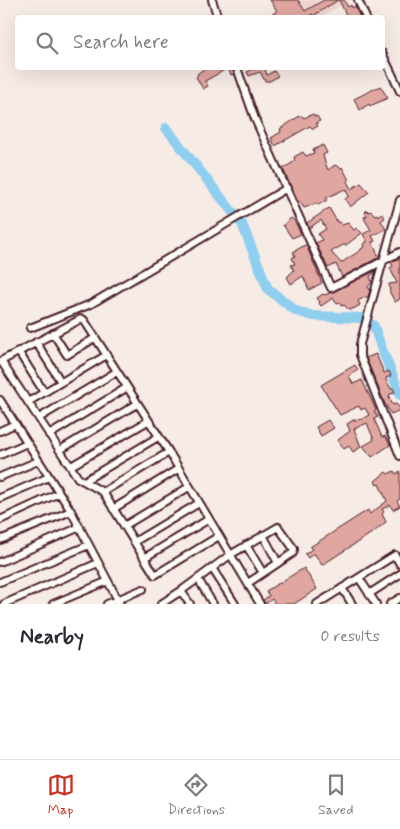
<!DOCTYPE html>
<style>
body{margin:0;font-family:Mynerve,sans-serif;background:#f2f2f3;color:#2b2b33}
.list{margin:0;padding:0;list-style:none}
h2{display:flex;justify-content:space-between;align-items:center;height:65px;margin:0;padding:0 20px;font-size:21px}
h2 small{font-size:16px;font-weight:400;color:#7c7c81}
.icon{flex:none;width:28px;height:28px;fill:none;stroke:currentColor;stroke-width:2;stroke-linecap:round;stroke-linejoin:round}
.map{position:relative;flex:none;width:400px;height:604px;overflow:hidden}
.search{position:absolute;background:#fff;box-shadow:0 5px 20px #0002;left:15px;right:15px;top:15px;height:55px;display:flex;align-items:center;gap:12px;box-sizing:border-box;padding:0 18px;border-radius:5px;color:#7c7c81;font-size:19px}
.sheet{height:155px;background:#fff}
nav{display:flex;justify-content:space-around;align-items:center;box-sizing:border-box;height:70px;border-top:1px solid #e1e1e2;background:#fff;font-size:14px;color:#7c7c81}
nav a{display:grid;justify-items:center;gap:2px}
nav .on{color:#c8321e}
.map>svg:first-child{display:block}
.built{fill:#f0d6d1}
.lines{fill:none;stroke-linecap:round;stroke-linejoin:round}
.river{stroke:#8eceef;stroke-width:10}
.building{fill:#e0a6a0;stroke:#4a1f2b}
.minor-casing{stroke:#4a1f2b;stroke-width:10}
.minor{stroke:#fdfcf7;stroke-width:6}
</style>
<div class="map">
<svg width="400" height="604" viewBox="0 0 400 604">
<rect width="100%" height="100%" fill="#f7ebe6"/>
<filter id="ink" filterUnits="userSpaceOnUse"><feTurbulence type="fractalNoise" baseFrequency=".02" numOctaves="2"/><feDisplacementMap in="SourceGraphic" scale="10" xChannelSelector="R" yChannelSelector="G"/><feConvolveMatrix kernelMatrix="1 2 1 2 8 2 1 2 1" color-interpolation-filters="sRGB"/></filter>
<g filter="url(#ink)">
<path class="built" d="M283,0H350L319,18L295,17Z"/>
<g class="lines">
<path class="river" d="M166,128L242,224L268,289L296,311L313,316L362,318L374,326C381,350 392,372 400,395"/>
</g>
<path class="building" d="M270,0H298L305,11L324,0H338L313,16L312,14L307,18H266L277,11Z
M339,0H344L348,7L351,5L352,8L355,6L360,18L347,17Z
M205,68H232L234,74L231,75L228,68L221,72L205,81L208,86L203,89L196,77L198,75L197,74Z
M255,68H269L265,69L267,75L274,71L278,76L270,81H265L260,72L249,76L247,72Z
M380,86L388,98L370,106L369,104L360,110L354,99Z
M313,114L315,117L317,116L320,121L316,123L318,126L313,129L310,126L275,146L271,138L281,132L280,129L298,117L302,116L304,118Z
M323,145L327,153L323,155L324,159L328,170L335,165L341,168L342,167L349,180L347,181L351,189L361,183L369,192L350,207L345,199L349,196L345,189L326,198L327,200L318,205L317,203L304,208L299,201L298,202L283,169L295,161L294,157L303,152L306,156L314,153L313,150Z
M329,208L338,223L340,222L342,225L348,223L354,230L357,228L362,233L346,245H343L331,252L341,263L361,250V249L364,247L363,244L367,242L363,234L371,230L365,220L364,217L367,216L365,212L367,210L369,212L371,211L375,215L377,214L378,216L381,213L385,218L381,221L386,229L372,236L375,241L372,242L379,257L342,277L336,264L328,268L316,243L322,240L318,234L326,229L321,220L309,228L307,223Z
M291,218L294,220L301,234L292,238L283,225Z
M305,245L307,247L322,283L309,290L303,276L291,284L287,277L294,270L291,265L295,264L292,258L295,256L293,252Z
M400,258V299L395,302L390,293L389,284L397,283L390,268L393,266L391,262Z
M375,271L373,274L370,276L372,282L368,287L370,290L368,297H365L358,301L360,305L355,308L349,310L344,305L341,306L340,303L337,304L333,298L321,306L319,303L320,302L317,298L323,294L324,295L333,292Z
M376,354L384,373L389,371L391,376L386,378V380L391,389L393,388L395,392L389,395L390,397L389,398L393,405L396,404L400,408V410L391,414L385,404L366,358Z
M355,365L358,370L349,376L353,384L362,380L376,410L374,411L378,417L374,419L382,437L385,436L390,445L372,457L363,446L374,440L367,423L354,429L361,447L353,452L349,446L344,449L338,440L350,431L347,424L355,419L356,421L359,419L360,420L369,415L365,408L361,410L359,406L340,415L321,385Z
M328,420L334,428L321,436L316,427Z
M394,471L396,474L400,471V499L397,501L400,506L393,510L390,505L382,509L384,512L382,514L386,522L375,531L322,565L314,553L308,558L305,554L312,549L310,547L368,510L370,514L387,501L379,484L377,485L375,481L386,472L388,474Z
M304,568L317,589L294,604H275L272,599L265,604L263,600L269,596L266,591Z"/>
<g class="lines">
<defs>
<path id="minor" d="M212,0L218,18
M358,0L366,18
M382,53L400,91
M237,68L255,119L331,288L400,252
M400,200L360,344V355L400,456
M30,328L91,304L287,188
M53,333L67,355L95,338
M36,342L61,382
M18,351L44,392
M0,400L71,511L120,604
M28,402L105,356
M39,418L116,372
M0,431L15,424
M49,435L126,388
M60,450L137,404
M0,455L27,443
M71,466L148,421
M0,477L38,461
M84,481L158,437
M103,492L169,452
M0,498L49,477
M113,509L178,469
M0,520L59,493
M124,526L189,487
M263,535L278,563
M219,536L155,575L103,492L78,478L1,361L81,319L84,320L169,452L260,604
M0,540L71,511
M134,542L199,503
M246,545L263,573
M144,558L209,519
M0,562L80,527
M212,568L235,604
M359,578L376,604
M198,579L213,604
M0,582L89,545
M342,588L352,604
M181,591L230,555L278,527L294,549L293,553L248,583
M369,594L400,574
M4,604L98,563
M53,604L108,581
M107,604L143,589
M161,604L181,591L190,604
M317,604L395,555L400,564
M390,604L400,598"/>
</defs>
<use href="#minor" class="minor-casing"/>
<use href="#minor" class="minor"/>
</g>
</g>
</svg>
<div class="search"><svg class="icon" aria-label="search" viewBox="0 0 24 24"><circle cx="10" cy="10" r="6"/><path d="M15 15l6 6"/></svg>Search here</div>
</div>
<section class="sheet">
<h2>Nearby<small>0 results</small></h2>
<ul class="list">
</ul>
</section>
<nav>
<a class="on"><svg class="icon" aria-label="map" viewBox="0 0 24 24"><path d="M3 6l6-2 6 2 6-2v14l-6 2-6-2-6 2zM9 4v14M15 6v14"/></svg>Map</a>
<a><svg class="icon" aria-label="directions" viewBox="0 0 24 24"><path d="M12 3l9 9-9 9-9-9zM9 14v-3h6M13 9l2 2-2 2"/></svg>Directions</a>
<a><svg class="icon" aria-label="saved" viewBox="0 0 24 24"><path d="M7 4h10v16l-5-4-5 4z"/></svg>Saved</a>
</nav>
